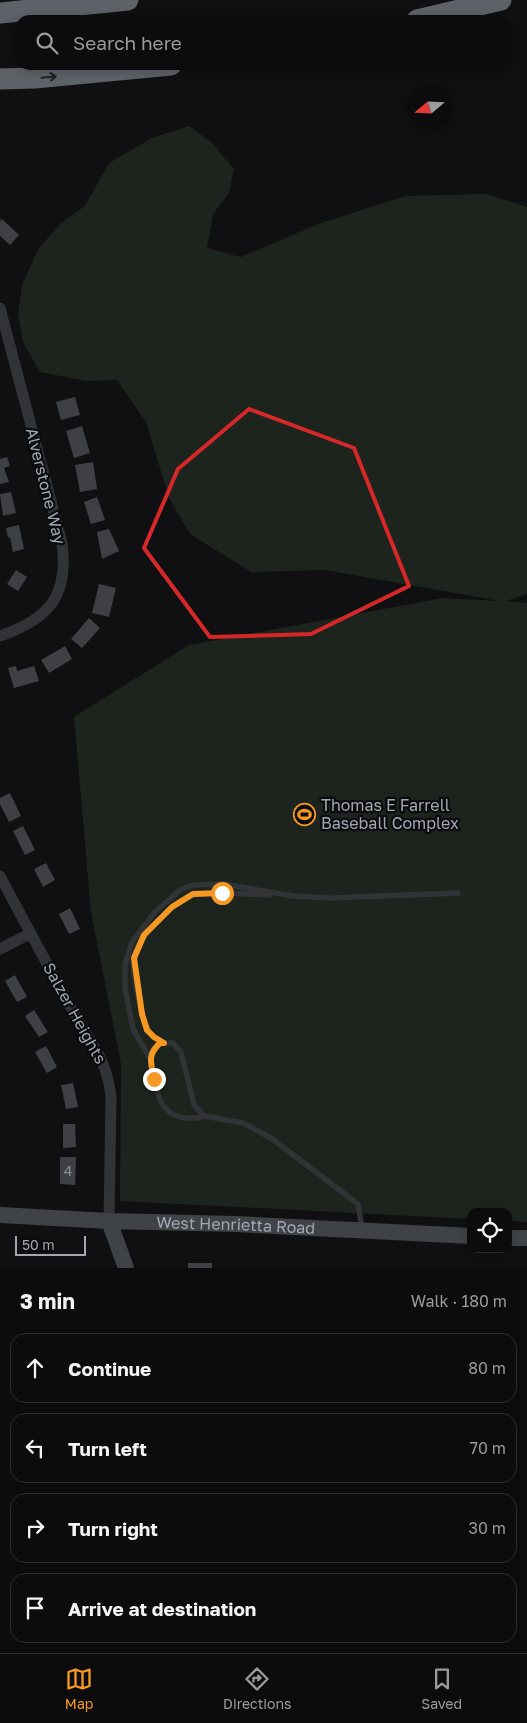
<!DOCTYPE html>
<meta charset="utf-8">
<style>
body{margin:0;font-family:"Golos Text",sans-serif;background:#1a1a1c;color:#f1f3f6}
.controls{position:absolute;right:15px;bottom:15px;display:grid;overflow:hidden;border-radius:10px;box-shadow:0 2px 8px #0003}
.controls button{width:45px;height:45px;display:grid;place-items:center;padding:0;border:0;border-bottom:1px solid #2c2c2e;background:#0c0c0e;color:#f1f3f6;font:25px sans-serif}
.compass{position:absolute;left:407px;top:85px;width:45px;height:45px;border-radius:50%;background:#0c0c0e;box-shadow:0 2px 8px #0003;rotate:251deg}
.scale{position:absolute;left:15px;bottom:12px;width:71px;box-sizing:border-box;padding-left:5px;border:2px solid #a1a8b3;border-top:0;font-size:14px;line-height:18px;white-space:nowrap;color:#a1a8b3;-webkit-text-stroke:4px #0b0b0d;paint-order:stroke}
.stop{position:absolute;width:15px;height:15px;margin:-11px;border:4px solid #f69924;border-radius:50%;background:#fff}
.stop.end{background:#f69924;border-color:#fff;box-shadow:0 1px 5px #0008}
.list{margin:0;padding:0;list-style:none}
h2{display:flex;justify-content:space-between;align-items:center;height:65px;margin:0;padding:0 20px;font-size:21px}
h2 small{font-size:16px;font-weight:400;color:#9a9b9e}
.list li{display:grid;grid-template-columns:32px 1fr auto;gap:15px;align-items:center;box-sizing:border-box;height:70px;margin:0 10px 10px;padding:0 10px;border:1px solid #2c2c2e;border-radius:15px}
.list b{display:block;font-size:19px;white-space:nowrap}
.list em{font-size:16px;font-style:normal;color:#9a9b9e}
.icon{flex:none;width:28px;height:28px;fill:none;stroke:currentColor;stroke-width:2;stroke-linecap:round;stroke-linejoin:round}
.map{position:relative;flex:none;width:527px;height:1268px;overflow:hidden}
.search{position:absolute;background:#0c0c0e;box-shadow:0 2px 8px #0003;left:15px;right:15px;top:15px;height:55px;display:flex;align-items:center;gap:12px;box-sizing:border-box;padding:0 18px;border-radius:15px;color:#9a9b9e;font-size:19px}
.sheet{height:385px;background:#0c0c0e}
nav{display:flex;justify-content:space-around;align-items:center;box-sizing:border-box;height:70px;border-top:1px solid #2c2c2e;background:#0c0c0e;font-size:14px;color:#9a9b9e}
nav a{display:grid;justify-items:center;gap:2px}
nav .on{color:#f69924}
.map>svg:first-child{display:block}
.green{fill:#1d241d}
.building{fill:#3f4045}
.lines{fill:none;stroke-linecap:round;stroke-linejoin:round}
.lane{stroke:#313337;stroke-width:5.5}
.street{stroke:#313337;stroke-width:11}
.secondary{stroke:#3f4247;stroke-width:16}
.highway{stroke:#5d6168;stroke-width:21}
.oneway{stroke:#202024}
.route{stroke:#f69924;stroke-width:6}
.marked{fill:none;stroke:#d62828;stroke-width:4;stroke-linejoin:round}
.labels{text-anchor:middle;stroke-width:4.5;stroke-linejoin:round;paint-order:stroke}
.number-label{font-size:14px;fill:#888e98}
.street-label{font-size:16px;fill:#a1a8b3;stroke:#0b0b0d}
.poi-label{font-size:16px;fill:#a1a8b3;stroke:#0b0b0d;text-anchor:start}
</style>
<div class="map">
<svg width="527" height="1268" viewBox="0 0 527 1268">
<rect width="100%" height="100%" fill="#101012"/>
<path class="green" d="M189,126L212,143L234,169L229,193L213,214L207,248L241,257L321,223L406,196L487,194L527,207V594L506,601L527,603V1222L508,1221V1212H471V1219L120,1201L121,1064L91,912L74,717L189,645L443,598L500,601L325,570L251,572L190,534L169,498L146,422L117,380L86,381L40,372L23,342L18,315L22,285L39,248L61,223L85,206L109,163L152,138Z"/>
<path class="building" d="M2,219L19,235L10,245L0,236V221Z
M75,397L80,415L61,420L56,402Z
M82,426L90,453L74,458L66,431Z
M7,457L10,466L4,468L9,482L0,484V459Z
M93,462L97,489L80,492L75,465Z
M11,492L16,513L3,516L0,494Z
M97,497L105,520L91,524L84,502Z
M19,525L24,549L13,552L10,537L8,538L6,528Z
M109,529L119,551L102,559L97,532Z
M16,570L27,577L18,591L7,584Z
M99,584L116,588L109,617L92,613Z
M89,618L100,628L82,648L71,639Z
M65,646L72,659L49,673L41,660Z
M16,666L17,671L34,666L39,681L14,688L8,668Z
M10,793L21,816L9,822L0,804V798Z
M23,826L35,850L25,855L13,831Z
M46,863L55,880L43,887L34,869Z
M70,908L80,929L69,934L59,914Z
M15,975L27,997L17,1002L5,981Z
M34,1010L48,1032L39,1037L25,1016Z
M46,1046L57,1067L47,1073L35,1052Z
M73,1083L78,1107L66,1109L61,1085Z
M63,1124H75L76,1147L63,1148Z
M60,1157H76L75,1185L60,1184Z
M188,1263H212V1268H188Z"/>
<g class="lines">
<path class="lane" d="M164,1043C157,1039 150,1036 147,1028C141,1016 131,969 134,957C138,937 174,901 193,894C197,893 204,894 208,893C229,893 249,894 269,895
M151,1060L133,1029L125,988V965L132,942L155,912L180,890L193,885L223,884L293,896L331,898L458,893
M204,1116C197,1119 192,1118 185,1118C161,1115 157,1095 153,1074C152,1067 149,1058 152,1051C153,1048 158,1045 160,1043H173L181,1052L194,1105L204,1116L243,1123L271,1138L358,1204L362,1228"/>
<path class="street" d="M0,308L62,543C69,596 49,619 0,636
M0,876C24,921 48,966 73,1011C90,1043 107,1058 111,1097L109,1221
M0,949L31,933"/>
<g class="secondary">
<path id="s1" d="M0,1215L109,1221L235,1224L471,1236"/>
<path d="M109,1221L126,1268"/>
<path d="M508,1238H527"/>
</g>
<path class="highway" d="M0,13L128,0
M417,20L501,0
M0,79L35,78L171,65"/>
</g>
<defs><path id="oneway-shaft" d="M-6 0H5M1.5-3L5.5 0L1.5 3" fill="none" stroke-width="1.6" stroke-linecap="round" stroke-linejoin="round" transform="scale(1.25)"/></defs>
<use class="oneway" href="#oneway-shaft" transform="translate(49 77) rotate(-5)"/>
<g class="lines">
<path class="route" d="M154,1079C151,1063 147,1055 160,1043H164L154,1037L147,1030L142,1014L134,958L144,935L172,907L193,894L222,893"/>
</g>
<path class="marked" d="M249,409L354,448L409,586L311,634L210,637L144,548L178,469Z"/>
<defs>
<symbol id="stadium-ring" viewBox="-11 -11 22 22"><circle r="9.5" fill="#0b0b0d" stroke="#f69924" stroke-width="1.5"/><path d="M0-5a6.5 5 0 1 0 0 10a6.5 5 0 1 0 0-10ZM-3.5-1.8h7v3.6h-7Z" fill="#f69924"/></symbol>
</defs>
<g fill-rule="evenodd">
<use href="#stadium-ring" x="292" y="802" width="25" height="25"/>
</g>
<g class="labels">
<g class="number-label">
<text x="68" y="1176">4</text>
</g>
<g class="street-label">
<text transform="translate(46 486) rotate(76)" y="6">Alverstone Way</text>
<text transform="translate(75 1013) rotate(61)" y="6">Salzer Heights</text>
<text dy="6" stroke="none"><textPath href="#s1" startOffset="236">West Henrietta Road</textPath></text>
</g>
<g class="poi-label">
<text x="321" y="811">Thomas E Farrell<tspan x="321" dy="18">Baseball Complex</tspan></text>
</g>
</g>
</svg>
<div class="controls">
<button><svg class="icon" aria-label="locate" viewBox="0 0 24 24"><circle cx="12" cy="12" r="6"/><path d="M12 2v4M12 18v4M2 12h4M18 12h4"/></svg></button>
</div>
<svg class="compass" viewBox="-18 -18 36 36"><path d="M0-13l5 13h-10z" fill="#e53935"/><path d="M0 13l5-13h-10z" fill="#9a9b9e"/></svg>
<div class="scale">50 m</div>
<div class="stop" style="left:222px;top:893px"></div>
<div class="stop end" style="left:154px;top:1079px"></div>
<div class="search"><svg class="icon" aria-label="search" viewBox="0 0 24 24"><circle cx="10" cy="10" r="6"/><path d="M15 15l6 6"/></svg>Search here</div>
</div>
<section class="sheet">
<h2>3 min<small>Walk · 180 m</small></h2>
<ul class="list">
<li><svg class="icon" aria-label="ahead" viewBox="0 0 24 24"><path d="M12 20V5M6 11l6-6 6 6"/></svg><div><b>Continue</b></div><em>80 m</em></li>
<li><svg class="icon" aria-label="left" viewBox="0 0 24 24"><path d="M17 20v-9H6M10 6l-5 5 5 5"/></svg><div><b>Turn left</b></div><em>70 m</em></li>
<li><svg class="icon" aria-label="right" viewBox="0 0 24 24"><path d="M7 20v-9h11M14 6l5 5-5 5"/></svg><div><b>Turn right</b></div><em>30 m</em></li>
<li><svg class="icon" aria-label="arrive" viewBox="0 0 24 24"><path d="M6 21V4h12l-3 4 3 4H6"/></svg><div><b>Arrive at destination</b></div></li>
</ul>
</section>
<nav>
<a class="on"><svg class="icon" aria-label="map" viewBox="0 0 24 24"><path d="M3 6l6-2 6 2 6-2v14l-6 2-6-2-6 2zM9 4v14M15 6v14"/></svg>Map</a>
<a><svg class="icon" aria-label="directions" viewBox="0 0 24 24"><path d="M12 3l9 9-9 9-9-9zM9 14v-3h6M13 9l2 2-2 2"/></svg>Directions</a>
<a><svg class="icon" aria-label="saved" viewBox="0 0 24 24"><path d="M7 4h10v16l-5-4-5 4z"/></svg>Saved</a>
</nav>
